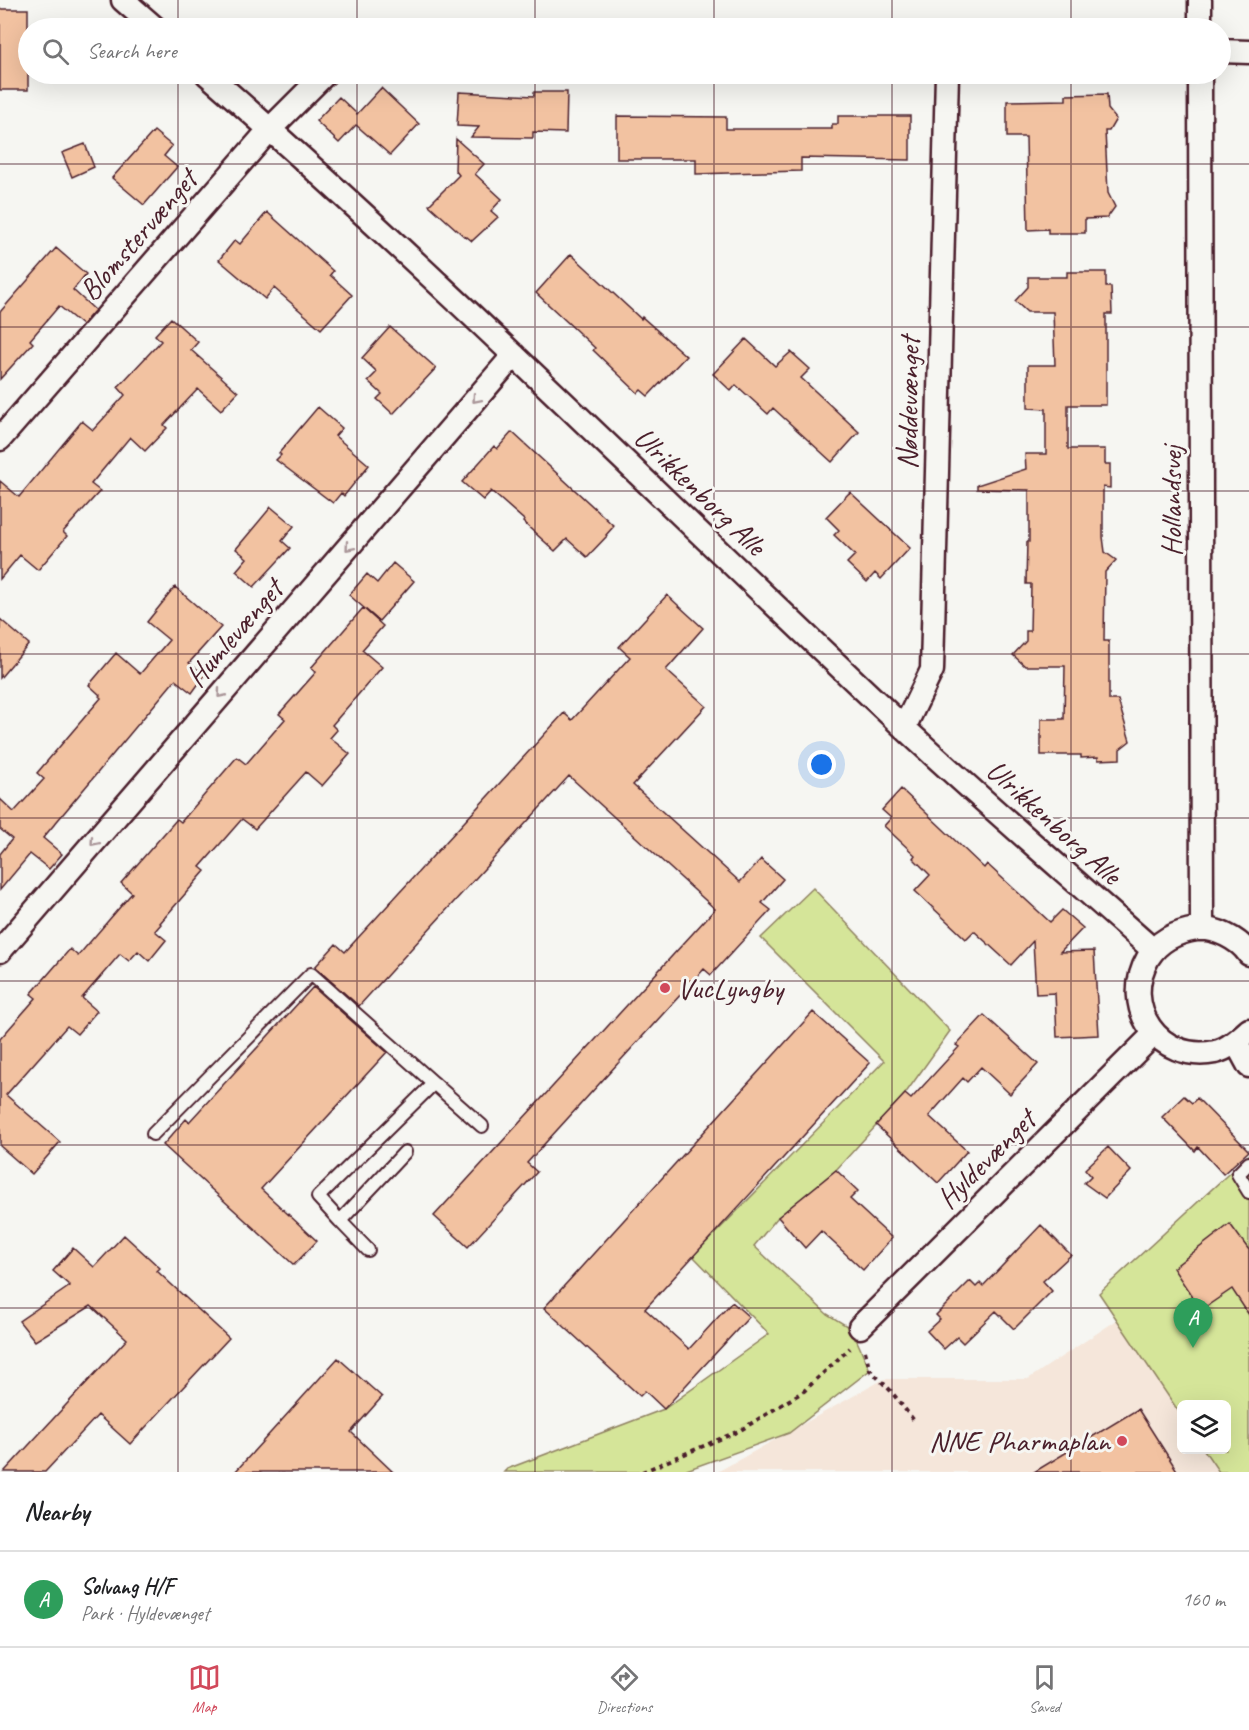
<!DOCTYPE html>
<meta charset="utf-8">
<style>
body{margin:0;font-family:Caveat,sans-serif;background:#f6f6f6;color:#202124}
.controls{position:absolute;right:18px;bottom:18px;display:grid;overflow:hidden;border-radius:9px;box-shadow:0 6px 24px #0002}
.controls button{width:54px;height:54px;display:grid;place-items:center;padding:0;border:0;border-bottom:2px solid #e0e0e0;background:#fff;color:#202124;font:30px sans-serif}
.you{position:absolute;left:822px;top:765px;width:21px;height:21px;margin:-15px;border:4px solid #fff;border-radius:50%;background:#1a73e8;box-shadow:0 0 0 9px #1a73e833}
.badge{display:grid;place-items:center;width:39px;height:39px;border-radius:50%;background:#d1495b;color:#fff;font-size:20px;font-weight:700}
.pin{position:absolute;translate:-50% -50px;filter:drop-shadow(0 2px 3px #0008)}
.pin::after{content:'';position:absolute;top:32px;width:21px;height:18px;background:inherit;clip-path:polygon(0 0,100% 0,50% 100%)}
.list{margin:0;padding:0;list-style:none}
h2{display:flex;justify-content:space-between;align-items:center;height:78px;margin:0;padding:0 24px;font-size:26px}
h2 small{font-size:20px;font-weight:400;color:#757577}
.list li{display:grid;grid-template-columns:39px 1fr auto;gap:18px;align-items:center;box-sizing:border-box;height:96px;padding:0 24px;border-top:2px solid #e0e0e0}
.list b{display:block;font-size:22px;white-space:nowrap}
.list p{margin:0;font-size:20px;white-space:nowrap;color:#757577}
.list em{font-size:20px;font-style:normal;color:#757577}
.icon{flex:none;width:33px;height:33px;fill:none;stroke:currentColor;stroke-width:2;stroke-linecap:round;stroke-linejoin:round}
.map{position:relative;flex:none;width:1249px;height:1472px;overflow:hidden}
.search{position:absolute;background:#fff;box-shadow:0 6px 24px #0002;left:18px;right:18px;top:18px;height:66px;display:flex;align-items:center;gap:15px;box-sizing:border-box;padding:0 21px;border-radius:33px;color:#757577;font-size:22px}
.sheet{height:174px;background:#fff}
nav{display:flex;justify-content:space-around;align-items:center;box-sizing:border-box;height:84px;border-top:2px solid #e0e0e0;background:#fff;font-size:16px;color:#757577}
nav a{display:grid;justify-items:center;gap:3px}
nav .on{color:#d1495b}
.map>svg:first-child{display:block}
.built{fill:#f5e6da}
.green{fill:#d5e599;stroke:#908262;stroke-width:1.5}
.building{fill:#f2c2a1;stroke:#4a1f2b;stroke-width:1.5}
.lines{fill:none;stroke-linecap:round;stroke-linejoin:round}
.lane-casing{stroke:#4a1f2b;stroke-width:16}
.street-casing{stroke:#4a1f2b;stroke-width:27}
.path{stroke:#4a1f2b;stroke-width:4;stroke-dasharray:4.5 4.5;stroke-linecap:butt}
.lane{stroke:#f6f6f2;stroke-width:12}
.street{stroke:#f6f6f2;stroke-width:22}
.oneway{stroke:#a99598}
.grid{fill:none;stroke:#4a1f2b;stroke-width:1.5;stroke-opacity:0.55}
.poi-dot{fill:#d1495b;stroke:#f6f6f2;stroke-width:2}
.labels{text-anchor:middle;stroke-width:6;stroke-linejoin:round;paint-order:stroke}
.street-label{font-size:30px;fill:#4a1f2b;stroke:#f6f6f2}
.poi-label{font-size:30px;fill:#4a1f2b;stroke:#f6f6f2;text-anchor:start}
</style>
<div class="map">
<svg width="1249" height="1472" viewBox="0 0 1249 1472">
<rect width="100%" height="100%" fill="#f6f6f2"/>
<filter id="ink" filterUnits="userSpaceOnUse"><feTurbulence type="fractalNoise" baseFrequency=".0167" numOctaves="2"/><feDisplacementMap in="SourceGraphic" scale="12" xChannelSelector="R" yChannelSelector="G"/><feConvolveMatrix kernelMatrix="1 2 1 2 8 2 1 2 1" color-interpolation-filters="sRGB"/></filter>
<g filter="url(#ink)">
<path class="built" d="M1132,1310L1182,1404V1450H1223L1238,1472H717L884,1379H1028Z"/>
<path class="green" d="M813,888L950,1031L905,1094L836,1170L778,1217L754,1246L827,1314L847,1326L857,1341L870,1370L789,1433L681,1472H504L507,1469L664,1409L769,1334L693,1256L884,1061L761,938Z
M1249,1155V1472H1219L1204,1450H1226V1404H1182L1181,1415L1099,1293Z"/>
<path class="building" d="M0,9H28V90H0Z
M381,88L419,124L390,155L356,125L339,143L316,121L339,97L357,114Z
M459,92L534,96V92H567L566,133L533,132V138L471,137L479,127L457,126Z
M1107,94L1108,109L1116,119L1109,131H1105L1108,193L1115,207L1107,218L1085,219V233H1048V229L1028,230L1026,137H1007V101L1066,100V95Z
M617,116L726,117V129H832V124H838V116H910V160L801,158V171L696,174V159H617Z
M154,131L172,146L164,156L177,167L144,205L112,178Z
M456,139L484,164L475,174L502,199L491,211L498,217L472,241L467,237L466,238L429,205L459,175L455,170Z
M85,144L94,167L72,177L62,153Z
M267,212L333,271L330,275L352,295L321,329L274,288L265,299L219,260L235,240L240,244Z
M56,248L86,274L73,290L95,310L82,325L59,306L30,340L33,343L0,379V312Z
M571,254L641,319L642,317L686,356L648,396L641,390L638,393L593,350L595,348L536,293Z
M1067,272H1106V287H1111L1112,314H1106V405H1068V449H1105V464H1110V488L1103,487V537L1105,552L1116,560L1105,572L1104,641H1109V700H1118L1130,741L1120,749V759L1098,760V757L1081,758V755H1041V719H1064L1065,666H1025L1013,655L1026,641V631H1030L1031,584H1026L1027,542H1029V490L977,489V485L1026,469L1025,454H1046V409L1028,408V365H1055L1053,312H1027L1015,301L1028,287V277H1067Z
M171,318L198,342L191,350L238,392L221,410L198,389L164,425L167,428L145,451L130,437L91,484L100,491L63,532L67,536L38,570L20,555L0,579V481L19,497L82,421L93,430L125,395L118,387L161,341L155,335Z
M390,327L436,368L393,414L377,399L382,394L368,381L376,373L375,370L362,358Z
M746,339L775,366L791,352L810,369L801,378L859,432L832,462L773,408L768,414L736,385L731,391L713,374Z
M318,407L342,428L335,436L369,465L344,496L341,493L333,503L276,460L281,455L279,453Z
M512,432L614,526L606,535L607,536L587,557L567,539L555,551L523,522L524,520L491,491L483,500L462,482L494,446L497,449Z
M850,492L910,548L881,579L875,573L867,582L847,563L855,555L834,535L839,530L826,517Z
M271,507L294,526L282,541L290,548L254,587L236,571L247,558L236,549Z
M393,563L414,581L379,621L349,595L367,574L377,583Z
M175,587L221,627L189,663L205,675L192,693L175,680L43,838L62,854L49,869L30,854L0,890V854L12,839L0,829V799L14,812L44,779L37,773L101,698L99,696L100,695L89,685L116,653L140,674L169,640L147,622Z
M667,595L703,628L666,670L706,706L633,785L740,882L761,859L783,879L762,903L771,910L711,975L704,969L527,1163L537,1172L468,1247L434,1216L715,909L569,776L359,1006L315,967L336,944L345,952L564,713L572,720L630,657L619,647Z
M363,608L383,626L362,650L382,667L332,725L337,730L330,738L350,754L322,786L306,772L255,829L242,819L200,867L205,871L160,923L161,924L155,931L166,940L149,961L138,951L129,961L120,954L82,998L97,1011L77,1034L67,1026L6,1095L60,1142L32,1174L0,1146V1039L36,998L31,994L70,949L78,956L132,893L121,883L177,819L181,822L237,757L246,764L285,719L279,714L316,672L311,668Z
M0,619L29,644L0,678Z
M901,789L984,868L987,864L1050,922L1062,910L1083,928L1060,952L1094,951L1099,1035L1057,1037L1055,993L1036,994L1033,941L1011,965L974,931L966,939L915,891L930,875L913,858L915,855L884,826L891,818L882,810Z
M313,987L387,1052L261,1189L317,1241L294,1265L163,1145L186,1119L189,1122Z
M813,1012L870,1063L645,1309L689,1349L732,1302L749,1317L664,1409L645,1391L640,1396L544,1308Z
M984,1015L1038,1064L1010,1094L981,1067L967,1082L963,1078L929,1116L967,1151L938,1183L876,1125L905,1094L911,1099L959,1047L956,1045Z
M1184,1096L1192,1103L1197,1098L1249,1151L1223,1174L1198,1147L1195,1151L1162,1117Z
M1108,1147L1131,1171L1105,1198L1084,1183L1091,1176L1085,1169Z
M836,1170L858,1191L850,1199L892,1238L863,1270L821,1231L805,1248L778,1217Z
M1230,1224L1249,1250V1315L1232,1289L1201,1310L1173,1268Z
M1041,1225L1071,1255L1043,1281L1052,1291L1014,1329L996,1311L963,1343L957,1337L944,1349L927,1331L940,1319L936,1315L970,1281L976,1287L980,1283L983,1286Z
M124,1235L160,1268L157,1271L229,1338L130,1444L98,1415L45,1472H4L127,1339L91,1306L35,1341L19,1321L70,1286L53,1271L73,1248L94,1267Z
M338,1358L382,1397L351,1432L393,1472H235Z
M1138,1409L1178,1472H1034Z"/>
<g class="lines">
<defs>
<path id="lane" d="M153,1134L311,974L482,1126
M1249,1163L1238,1174L1249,1192
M340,1221L318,1197L434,1083
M368,1250L340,1221L405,1152"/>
<path id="street" d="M123,0L155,28
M1200,28V0
M1220,51L1249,52
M207,74C446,282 670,508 901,725C983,802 1069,875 1153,950
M1200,74L1202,929
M0,439L270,129L325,74
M904,728L932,670L947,74
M0,951L514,355
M1249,954C1239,939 1215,927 1197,929C1176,932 1159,940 1148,958C1120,1007 1159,1063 1215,1052C1228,1049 1239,1039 1249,1030
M1236,1042L1249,1066
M860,1327L1154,1034"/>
</defs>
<use href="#lane" class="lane-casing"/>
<use href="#street" class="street-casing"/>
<path class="path" d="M865,1351L870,1370L890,1390L915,1422
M642,1472L739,1431L804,1391L850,1348"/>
<use href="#lane" class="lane"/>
<use href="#street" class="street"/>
</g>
<defs><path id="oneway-chevron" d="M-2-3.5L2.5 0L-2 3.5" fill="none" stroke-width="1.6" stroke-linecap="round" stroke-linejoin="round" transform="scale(1.5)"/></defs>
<g class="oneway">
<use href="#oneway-chevron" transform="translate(476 399) rotate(131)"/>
<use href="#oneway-chevron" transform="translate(349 547) rotate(131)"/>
<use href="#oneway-chevron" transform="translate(221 694) rotate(131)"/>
<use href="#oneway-chevron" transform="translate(94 842) rotate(131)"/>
</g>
</g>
<path class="grid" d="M178,0V28M357,0V28M535,0V28M714,0V28M892,0V28M1071,0V28M178,74V1472M357,74V1472M535,74V1472M714,74V1472M892,74V1472M1071,74V1472M0,164H1249M0,327H1249M0,491H1249M0,654H1249M0,818H1249M0,981H1249M0,1145H1249M0,1308H1249"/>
<g class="poi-dot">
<circle cx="665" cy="988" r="6"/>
<circle cx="1122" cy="1441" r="6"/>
</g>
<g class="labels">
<g class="street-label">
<text transform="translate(138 235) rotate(-49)" y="10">Blomstervænget</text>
<text transform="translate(908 403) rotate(-89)" y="10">Nøddevænget</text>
<text transform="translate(700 491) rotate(44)" y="10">Ulrikkenborg Alle</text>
<text transform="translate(1171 501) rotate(-90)" y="10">Hollandsvej</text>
<text transform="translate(234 633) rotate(-49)" y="10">Humlevænget</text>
<text transform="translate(1054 822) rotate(42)" y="10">Ulrikkenborg Alle</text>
<text transform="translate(986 1159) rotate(-45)" y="10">Hyldevænget</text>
</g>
<g class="poi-label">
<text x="677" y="998">VucLyngby</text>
<text x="1110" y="1451" text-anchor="end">NNE Pharmaplan</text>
</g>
</g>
</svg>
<div class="controls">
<button><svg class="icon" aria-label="layers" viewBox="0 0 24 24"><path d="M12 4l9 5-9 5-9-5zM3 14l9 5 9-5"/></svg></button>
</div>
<div class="you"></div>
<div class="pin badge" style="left:1193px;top:1348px;background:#2e9e5b">A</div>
<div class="search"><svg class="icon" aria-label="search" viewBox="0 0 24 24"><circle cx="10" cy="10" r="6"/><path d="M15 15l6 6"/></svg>Search here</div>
</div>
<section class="sheet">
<h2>Nearby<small></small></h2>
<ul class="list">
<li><span class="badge" style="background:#2e9e5b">A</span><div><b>Solvang H/F</b><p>Park · Hyldevænget</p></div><em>160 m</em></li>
</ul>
</section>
<nav>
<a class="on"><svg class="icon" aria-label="map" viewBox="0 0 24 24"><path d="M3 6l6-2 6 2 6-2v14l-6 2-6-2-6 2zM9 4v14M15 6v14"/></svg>Map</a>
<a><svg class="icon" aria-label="directions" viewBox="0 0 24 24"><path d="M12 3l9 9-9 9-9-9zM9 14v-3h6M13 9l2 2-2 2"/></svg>Directions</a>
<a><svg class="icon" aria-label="saved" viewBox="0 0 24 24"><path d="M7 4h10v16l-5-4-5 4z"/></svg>Saved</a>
</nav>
